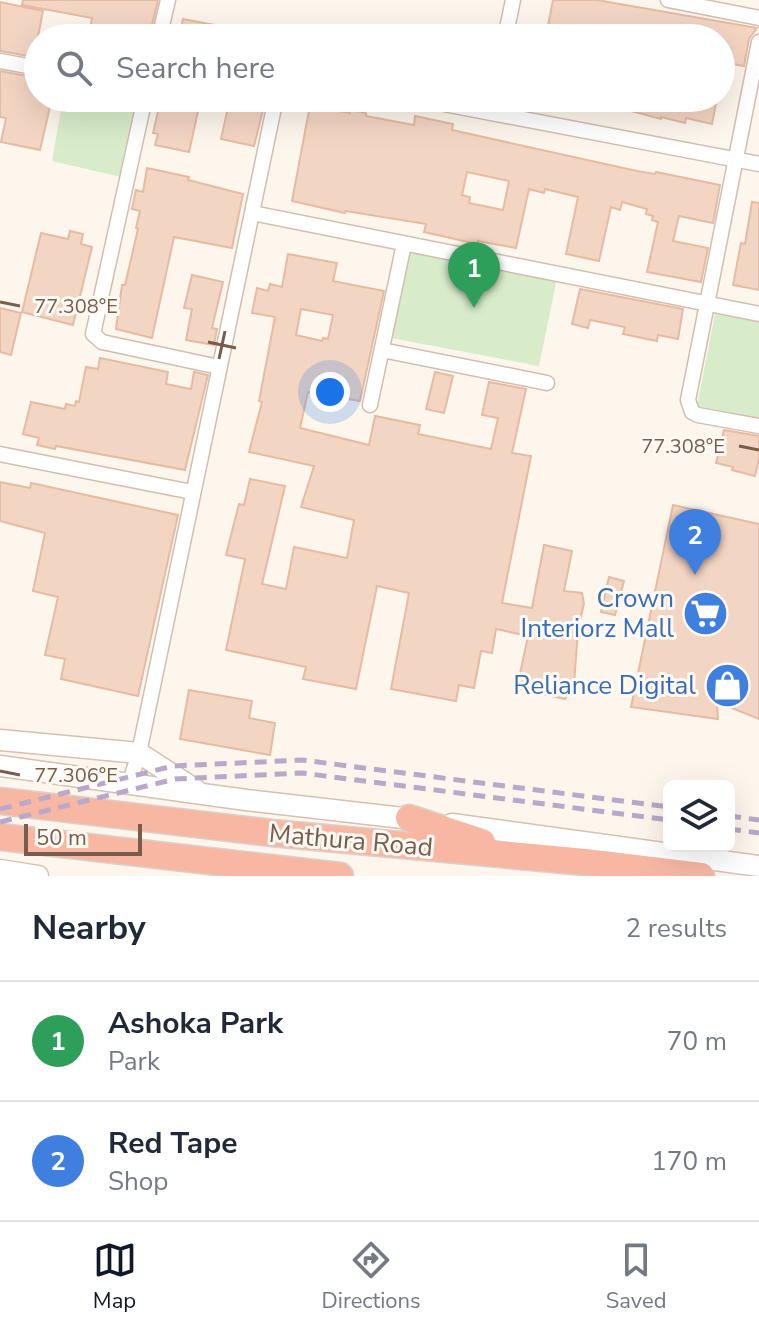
<!DOCTYPE html>
<meta charset="utf-8">
<style>
body{margin:0;font-family:"Nunito Sans",sans-serif;background:#f6f6f7;color:#1f2937}
.controls{position:absolute;right:24px;bottom:24px;display:grid;overflow:hidden;border-radius:12px;box-shadow:0 8px 32px #0002}
.controls button{width:72px;height:72px;display:grid;place-items:center;padding:0;border:0;border-bottom:2px solid #e0e1e3;background:#fff;color:#1f2937;font:40px sans-serif}
.scale{position:absolute;left:24px;bottom:20px;width:118px;box-sizing:border-box;padding-left:8px;border:4px solid #7a5c4d;border-top:0;font-size:22px;line-height:28px;white-space:nowrap;color:#7a5c4d;-webkit-text-stroke:6px #fffaf3;paint-order:stroke}
.you{position:absolute;left:330px;top:392px;width:28px;height:28px;margin:-20px;border:6px solid #fff;border-radius:50%;background:#1a73e8;box-shadow:0 0 0 12px #1a73e833}
.badge{display:grid;place-items:center;width:52px;height:52px;border-radius:50%;background:#111827;color:#fff;font-size:26px;font-weight:700}
.pin{position:absolute;translate:-50% -66px;filter:drop-shadow(0 2px 4px #0008)}
.pin::after{content:'';position:absolute;top:42px;width:28px;height:24px;background:inherit;clip-path:polygon(0 0,100% 0,50% 100%)}
.list{margin:0;padding:0;list-style:none}
h2{display:flex;justify-content:space-between;align-items:center;height:104px;margin:0;padding:0 32px;font-size:34px}
h2 small{font-size:26px;font-weight:400;color:#747a83}
.list li{display:grid;grid-template-columns:52px 1fr auto;gap:24px;align-items:center;box-sizing:border-box;height:120px;padding:0 32px;border-top:2px solid #e0e1e3}
.list b{display:block;font-size:30px;white-space:nowrap}
.list p{margin:0;font-size:26px;white-space:nowrap;color:#747a83}
.list em{font-size:26px;font-style:normal;color:#747a83}
.icon{flex:none;width:44px;height:44px;fill:none;stroke:currentColor;stroke-width:2;stroke-linecap:round;stroke-linejoin:round}
.map{position:relative;flex:none;width:759px;height:876px;overflow:hidden}
.search{position:absolute;background:#fff;box-shadow:0 8px 32px #0002;left:24px;right:24px;top:24px;height:88px;display:flex;align-items:center;gap:20px;box-sizing:border-box;padding:0 28px;border-radius:44px;color:#747a83;font-size:30px}
.sheet{height:344px;background:#fff}
nav{display:flex;justify-content:space-around;align-items:center;box-sizing:border-box;height:112px;border-top:2px solid #e0e1e3;background:#fff;font-size:22px;color:#747a83}
nav a{display:grid;justify-items:center;gap:4px}
nav .on{color:#111827}
.map>svg:first-child{display:block}
.green{fill:#d8ecc9}
.building{fill:#f3d5c3;stroke:#e6bba3;stroke-width:2;fill-rule:evenodd}
.lines{fill:none;stroke-linecap:round;stroke-linejoin:round}
.street-casing{stroke:#d1beb0;stroke-width:17}
.secondary-casing{stroke:#d6c0b0;stroke-width:23}
.highway-casing{stroke:#dad1cd;stroke-width:29}
.street{stroke:#fff;stroke-width:14}
.secondary{stroke:#fff;stroke-width:20}
.highway{stroke:#f7b7a3;stroke-width:26}
.rail{stroke:#b9a8c9;stroke-width:5;stroke-dasharray:12 8;stroke-linecap:butt}
.ticks{fill:none;stroke:#7a5c4d;stroke-width:3}
.labels{text-anchor:middle;stroke-width:6;stroke-linejoin:round;paint-order:stroke}
.shop-label{font-size:26px;fill:#366cbe;stroke:#fffaf3;text-anchor:end}
.street-label{font-size:26px;fill:#7a5c4d;stroke:#fffaf3}
.ticks-label{font-size:20px;text-anchor:middle;fill:#7a5c4d;stroke:#fffaf3;stroke-width:6;stroke-linejoin:round;paint-order:stroke}
</style>
<div class="map">
<svg width="759" height="876" viewBox="0 0 759 876">
<rect width="100%" height="100%" fill="#fdf6ec"/>
<path class="green" d="M63,98H138L121,177L52,161Z
M407,254H420L557,278L539,366L391,338Z
M715,314L759,322V417L697,406Z"/>
<path class="building" d="M23,0H158L149,38H88L92,18L22,5Z
M553,0H597L757,28L749,39L744,66L721,62V38H604L548,26Z
M0,2L43,11L34,57L0,51Z
M183,19L225,27L222,38H179Z
M0,71L38,78V98H52L40,150L1,142L6,118L0,117Z
M161,98H201L189,152L155,145L158,134L153,133Z
M230,98H266L254,146L221,139Z
M601,98H717L712,124L686,118L685,123L661,117V119L601,103Z
M310,105L350,113L351,110L366,113V116L414,125L415,116L453,124L452,130L637,171L655,174L656,172L720,185L713,223L679,216L673,241L708,248L701,282L647,272L658,222L652,220L653,216L646,214L647,209L622,202L620,210L611,207L599,261L566,254L578,197L545,189L544,193L529,189L516,248L478,241L477,244L424,232L426,224L346,211L345,213L292,201ZM467,172L509,181L503,210L469,203L470,197L462,195Z
M147,168L189,177L188,180L243,194L232,248L174,237L152,338L116,329L122,285H125L138,229L136,228L140,211L132,209L136,190L143,192Z
M752,202L759,203V290L733,285L741,243L745,244Z
M70,231L83,234L81,244L92,247L73,325L22,312L41,233L68,239Z
M288,254L337,263L333,281L384,291L360,401L308,392L300,428L369,445L375,416L420,425L418,434L491,449L498,418L482,415L489,382L526,389L512,453L531,456L502,603L532,608L544,545L572,551L564,591L582,593L584,603L578,630L574,685L565,699L517,688L528,636L496,629L492,653L481,651L474,688L459,685L456,701L391,689L409,593L377,586L356,689L303,679L306,667L226,650L245,559L226,555L239,504L244,505L250,479L285,486L262,584L286,589L294,547L347,558L354,520L301,507L314,466L249,452L262,402L259,401L275,317L252,313L257,288L268,291L270,284L282,287ZM301,309L333,315L328,339L323,338L322,341L296,335Z
M192,275L223,282L212,328L217,329L214,345L186,340L192,309L184,308Z
M580,289L683,309L678,339L658,335L657,341L623,334L625,327L590,320L588,328L572,324Z
M0,308L21,313L11,355L0,352Z
M100,358L168,372L166,384L191,389L194,372L208,375L185,470L56,446L55,449L37,445L39,438L23,434L31,402L65,409L66,404L75,406L76,401L79,402L86,367L98,369Z
M435,372L453,376L444,413L426,409Z
M724,430L759,436V459L755,476L732,470L733,467L716,463Z
M0,482L30,488L31,483L178,515L138,696L61,679L65,659L45,655L58,597L33,591L45,533L0,521Z
M673,505L759,524V719L717,702L718,719L631,707Z
M609,577L624,581L615,615L601,612Z
M189,690L252,701L249,718L275,723L270,755L180,739Z"/>
<g class="lines">
<defs>
<path id="street" d="M668,0L759,18
M159,38L168,0
M505,38L513,0
M759,42L688,400L692,412L698,415L759,426
M0,61L38,68
M145,98L93,334L102,342L219,367
M413,98L759,164
M252,213L759,314
M382,350L547,383
M370,405L404,244
M0,454L192,492
M129,785L139,753L276,98"/>
<path id="secondary" d="M0,740L139,753L196,790
M0,766L246,800L420,820
M452,824L759,866
M0,870L38,876"/>
<path id="highway" d="M0,801L272,833L585,862L701,876
M409,818L482,842
M0,837L340,876"/>
</defs>
<use href="#street" class="street-casing"/>
<use href="#secondary" class="secondary-casing"/>
<use href="#highway" class="highway-casing"/>
<use href="#street" class="street"/>
<use href="#secondary" class="secondary"/>
<use href="#highway" class="highway"/>
<path class="rail" d="M0,809L173,766L302,760L669,807
M729,816L759,820
M0,822L175,779L302,773L669,820
M729,829L759,833"/>
</g>
<path class="ticks" d="M0,302L20,306M208,342L236,348M219,359L225,331M739,446L759,450M0,771L20,775"/>
<defs>
<symbol id="supermarket-disc" viewBox="-11 -11 22 22"><circle r="9.5" fill="#3f7fe0" stroke="#fffaf3"/><path d="M-6-5.5h2.5l.6 2H6L4.5 2H-2.5L-4.4-4H-6ZM-1.5 3.2a1.3 1.3 0 1 0 .1 0ZM3 3.2a1.3 1.3 0 1 0 .1 0Z" fill="#fff"/></symbol>
<symbol id="shop-disc" viewBox="-11 -11 22 22"><circle r="9.5" fill="#3f7fe0" stroke="#fffaf3"/><path d="M-5-2.5h2.3a2.7 3.5 0 0 1 5.4 0H5L5.5 6h-11ZM-1.5-2.5h3a1.5 2.3 0 0 0-3 0Z" fill="#fff"/></symbol>
</defs>
<g fill-rule="evenodd">
<use href="#supermarket-disc" x="680" y="588" width="51" height="51"/>
<use href="#shop-disc" x="702" y="660" width="51" height="51"/>
</g>
<g class="labels">
<g class="shop-label">
<text x="674" y="607">Crown<tspan x="674" dy="30">Interiorz Mall</tspan></text>
<text x="696" y="694">Reliance Digital</text>
</g>
<g class="street-label">
<text transform="translate(351 840) rotate(5)" y="9">Mathura Road</text>
</g>
</g>
<g class="ticks-label">
<text x="76" y="313">77.308°E</text>
<text x="683" y="453">77.308°E</text>
<text x="76" y="782">77.306°E</text>
</g>
</svg>
<div class="controls">
<button><svg class="icon" aria-label="layers" viewBox="0 0 24 24"><path d="M12 4l9 5-9 5-9-5zM3 14l9 5 9-5"/></svg></button>
</div>
<div class="scale">50 m</div>
<div class="you"></div>
<div class="pin badge" style="left:474px;top:308px;background:#2e9e5b">1</div>
<div class="pin badge" style="left:695px;top:575px;background:#3f7fe0">2</div>
<div class="search"><svg class="icon" aria-label="search" viewBox="0 0 24 24"><circle cx="10" cy="10" r="6"/><path d="M15 15l6 6"/></svg>Search here</div>
</div>
<section class="sheet">
<h2>Nearby<small>2 results</small></h2>
<ul class="list">
<li><span class="badge" style="background:#2e9e5b">1</span><div><b>Ashoka Park</b><p>Park</p></div><em>70 m</em></li>
<li><span class="badge" style="background:#3f7fe0">2</span><div><b>Red Tape</b><p>Shop</p></div><em>170 m</em></li>
</ul>
</section>
<nav>
<a class="on"><svg class="icon" aria-label="map" viewBox="0 0 24 24"><path d="M3 6l6-2 6 2 6-2v14l-6 2-6-2-6 2zM9 4v14M15 6v14"/></svg>Map</a>
<a><svg class="icon" aria-label="directions" viewBox="0 0 24 24"><path d="M12 3l9 9-9 9-9-9zM9 14v-3h6M13 9l2 2-2 2"/></svg>Directions</a>
<a><svg class="icon" aria-label="saved" viewBox="0 0 24 24"><path d="M7 4h10v16l-5-4-5 4z"/></svg>Saved</a>
</nav>
